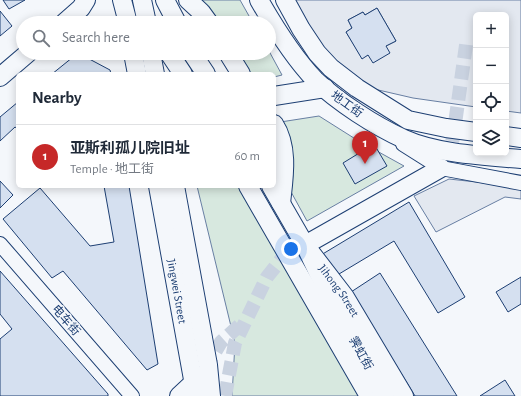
<!DOCTYPE html>
<meta charset="utf-8">
<style>
body{margin:0;font-family:"Alegreya Sans","Noto Sans SC",sans-serif;background:#f2f2f3;color:#1f2937}
.controls{position:absolute;right:12px;top:12px;display:grid;overflow:hidden;border-radius:6px;box-shadow:0 2px 10px #0003}
.controls button{width:36px;height:36px;display:grid;place-items:center;padding:0;border:0;border-bottom:1px solid #e0e1e3;background:#fff;color:#1f2937;font:20px sans-serif}
.you{position:absolute;left:291px;top:249px;width:14px;height:14px;margin:-10px;border:3px solid #fff;border-radius:50%;background:#1a73e8;box-shadow:0 0 0 6px #1a73e833}
.badge{display:grid;place-items:center;width:26px;height:26px;border-radius:50%;background:#c62828;color:#fff;font-size:13px;font-weight:700}
.pin{position:absolute;translate:-50% -33px;filter:drop-shadow(0 1px 2px #0008)}
.pin::after{content:'';position:absolute;top:21px;width:14px;height:12px;background:inherit;clip-path:polygon(0 0,100% 0,50% 100%)}
.list{margin:0;padding:0;list-style:none}
h2{display:flex;justify-content:space-between;align-items:center;height:52px;margin:0;padding:0 16px;font-size:17px}
h2 small{font-size:13px;font-weight:400;color:#747a83}
.list li{display:grid;grid-template-columns:26px 1fr auto;gap:12px;align-items:center;box-sizing:border-box;height:64px;padding:0 16px;border-top:1px solid #e0e1e3}
.list b{display:block;font-size:15px;white-space:nowrap}
.list p{margin:0;font-size:13px;white-space:nowrap;color:#747a83}
.list em{font-size:13px;font-style:normal;color:#747a83}
.icon{flex:none;width:22px;height:22px;fill:none;stroke:currentColor;stroke-width:2;stroke-linecap:round;stroke-linejoin:round}
.map{position:relative;flex:none;width:521px;height:396px;overflow:hidden}
.search{position:absolute;background:#fff;box-shadow:0 2px 10px #0003;left:16px;top:16px;width:260px;height:44px;display:flex;align-items:center;gap:10px;box-sizing:border-box;padding:0 14px;border-radius:22px;color:#747a83;font-size:15px}
.panel{position:absolute;background:#fff;box-shadow:0 2px 10px #0003;left:16px;top:72px;width:260px;height:116px;border-radius:6px}
.map>svg:first-child{display:block}
.green{fill:#d7e8df;stroke:#687fa3}
.parking{fill:#e3e8f0;stroke:#687fa3;fill-rule:evenodd}
.building{fill:#d5e0f0;stroke:#1d3f73}
.lines{fill:none;stroke-linecap:round;stroke-linejoin:round}
.minor-tunnel{stroke:#c9d2e0;stroke-width:14;stroke-dasharray:14 7;stroke-linecap:butt}
.minor-casing{stroke:#1d3f73;stroke-width:16}
.major-casing{stroke:#1d3f73;stroke-width:20}
.minor{stroke:#f4f7fb;stroke-width:14}
.major{stroke:#f4f7fb;stroke-width:18}
.labels{text-anchor:middle;stroke-width:3;stroke-linejoin:round;paint-order:stroke}
.street-label{font-size:12px;fill:#1d3f73;stroke:#f4f7fb}
</style>
<div class="map">
<svg width="521" height="396" viewBox="0 0 521 396">
<rect width="100%" height="100%" fill="#f4f7fb"/>
<path class="green" d="M196,0H240L253,23H215Z
M269,51L282,75L274,77V74H248L234,53H269Z
M319,116L357,140L404,166L307,221L290,190L274,123Z
M197,186H240L361,396H232L235,343Z"/>
<path class="parking" d="M294,0H521V113L506,111V15H476V107L413,98L361,86L323,53ZM377,8L396,41L362,58L346,32L352,28L348,20L363,12L365,15Z
M449,179L521,187V199L505,197L436,232L414,196Z"/>
<path class="building" d="M3,0H25L9,9Z
M377,8L396,41L386,46L390,53L373,63L368,55L362,59L346,32L352,28L348,20L363,12L365,15Z
M0,11L12,26L0,36Z
M78,53L110,70L111,74H52Z
M18,102V129L15,127L0,141V117Z
M374,144L387,166L355,184L343,163Z
M0,181L13,195L0,208Z
M104,186H129L158,364L147,370L63,271L52,278L3,219L40,188L90,246L114,242Z
M409,202L465,297L438,313L394,241L334,277L321,255Z
M0,271L108,394V396H0V339L12,329L0,314Z
M380,273L457,396H415L351,292Z
M521,277V304L508,312L496,292Z
M505,380L515,396H480Z"/>
<g class="lines">
<path class="minor-tunnel" d="M447,162L453,138L467,38
M205,369L221,342L240,325
M225,396L235,343L267,277L283,257L313,240"/>
<defs>
<path id="minor" d="M403,144L441,168L521,183
M0,244L132,396"/>
<g id="major">
<path d="M122,0L128,23"/>
<path d="M142,0L147,23"/>
<path d="M165,0L177,23"/>
<path d="M188,0L201,12L209,23"/>
<path d="M259,0C275,28 293,57 315,80C338,102 375,126 404,139C437,154 485,156 521,159"/>
<path d="M285,0L301,29L317,53L331,68L357,88L408,120L446,128L476,132"/>
<path d="M64,23L81,8L86,0"/>
<path d="M133,53L137,74"/>
<path d="M151,53L155,74"/>
<path d="M169,53L183,74"/>
<path d="M192,53L206,74"/>
<path d="M228,53L241,74"/>
<path d="M0,77L28,53"/>
<path d="M274,96L325,88"/>
<path d="M274,124C289,147 284,177 281,203"/>
<path d="M506,136L521,138"/>
<path id="s1" d="M158,186L196,396"/>
<path d="M175,186L208,365L211,396"/>
<path d="M248,186L369,396"/>
<path id="s2" d="M271,186L305,245L345,297L404,396"/>
<path d="M179,396L194,382"/>
<path d="M385,396L333,304L305,245L441,168"/>
</g>
</defs>
<use href="#minor" class="minor-casing"/>
<use href="#major" class="major-casing"/>
<use href="#minor" class="minor"/>
<use href="#major" class="major"/>
</g>
<g class="labels">
<g class="street-label">
<text transform="translate(347 104) rotate(36)" y="4">地工街</text>
<text dy="4" stroke="none"><textPath href="#s2" startOffset="125">Jihong Street</textPath></text>
<text dy="4" stroke="none"><textPath href="#s1" startOffset="107">Jingwei Street</textPath></text>
<text transform="translate(66 320) rotate(49)" y="4">电车街</text>
<text transform="translate(361 353) rotate(61)" y="4">霁虹街</text>
</g>
</g>
</svg>
<div class="controls">
<button>+</button>
<button>−</button>
<button><svg class="icon" aria-label="locate" viewBox="0 0 24 24"><circle cx="12" cy="12" r="6"/><path d="M12 2v4M12 18v4M2 12h4M18 12h4"/></svg></button>
<button><svg class="icon" aria-label="layers" viewBox="0 0 24 24"><path d="M12 4l9 5-9 5-9-5zM3 14l9 5 9-5"/></svg></button>
</div>
<div class="you"></div>
<div class="pin badge" style="left:365px;top:164px">1</div>
<div class="search"><svg class="icon" aria-label="search" viewBox="0 0 24 24"><circle cx="10" cy="10" r="6"/><path d="M15 15l6 6"/></svg>Search here</div>
<section class="panel">
<h2>Nearby<small></small></h2>
<ul class="list">
<li><span class="badge">1</span><div><b>亚斯利孤儿院旧址</b><p>Temple · 地工街</p></div><em>60 m</em></li>
</ul>
</section>
</div>
